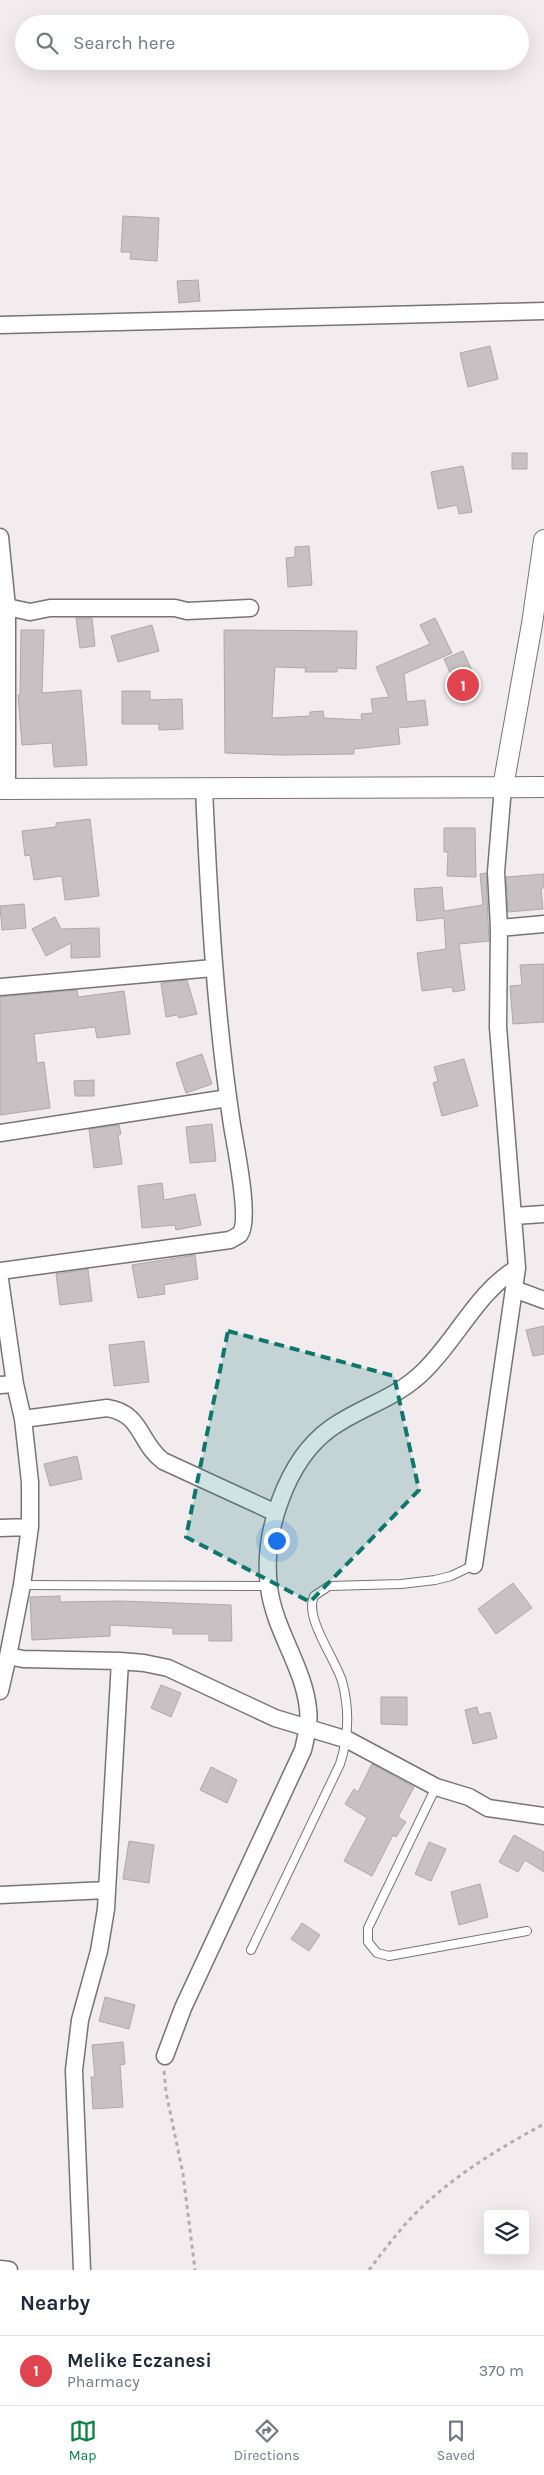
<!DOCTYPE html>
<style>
body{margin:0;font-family:Karla,sans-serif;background:#f2f2f3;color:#1f2937}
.controls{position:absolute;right:15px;bottom:15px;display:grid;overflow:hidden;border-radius:5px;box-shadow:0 5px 20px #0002}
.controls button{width:45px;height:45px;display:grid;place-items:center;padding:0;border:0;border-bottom:1px solid #e0e1e3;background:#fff;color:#1f2937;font:25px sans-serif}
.you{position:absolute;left:276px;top:1540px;width:18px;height:18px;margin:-12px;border:4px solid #fff;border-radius:50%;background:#1a73e8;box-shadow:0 0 0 8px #1a73e833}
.badge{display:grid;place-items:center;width:32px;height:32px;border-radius:50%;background:#0b8043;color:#fff;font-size:16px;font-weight:700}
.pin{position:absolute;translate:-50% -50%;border:2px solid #fff;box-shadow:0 1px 5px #0006}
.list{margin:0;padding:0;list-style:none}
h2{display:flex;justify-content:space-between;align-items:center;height:65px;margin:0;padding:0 20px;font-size:21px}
h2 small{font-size:16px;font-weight:400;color:#747a83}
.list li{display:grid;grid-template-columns:32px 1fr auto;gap:15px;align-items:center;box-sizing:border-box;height:70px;padding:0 20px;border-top:1px solid #e0e1e3}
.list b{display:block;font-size:19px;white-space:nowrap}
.list p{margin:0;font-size:16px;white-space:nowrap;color:#747a83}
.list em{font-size:16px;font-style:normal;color:#747a83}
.icon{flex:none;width:28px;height:28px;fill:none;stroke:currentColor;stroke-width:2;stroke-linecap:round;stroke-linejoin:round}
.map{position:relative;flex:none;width:544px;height:2270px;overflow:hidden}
.search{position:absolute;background:#fff;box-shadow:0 5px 20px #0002;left:15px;right:15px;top:15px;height:55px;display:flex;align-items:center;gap:12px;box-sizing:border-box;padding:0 18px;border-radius:28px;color:#747a83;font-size:19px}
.sheet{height:135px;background:#fff}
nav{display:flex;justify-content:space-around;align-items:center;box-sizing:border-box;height:70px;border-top:1px solid #e0e1e3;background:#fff;font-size:14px;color:#747a83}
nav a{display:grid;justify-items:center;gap:2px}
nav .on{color:#0b8043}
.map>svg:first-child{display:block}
.building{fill:#c7c1c3;stroke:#ada8a9}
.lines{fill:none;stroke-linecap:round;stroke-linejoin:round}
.service-casing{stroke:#787374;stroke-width:10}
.minor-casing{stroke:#787374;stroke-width:19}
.tertiary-casing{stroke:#787374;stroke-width:22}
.path{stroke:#b2adae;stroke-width:3;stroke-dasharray:4 4;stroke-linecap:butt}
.service{stroke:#fff;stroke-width:8}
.minor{stroke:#fff;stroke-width:16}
.tertiary{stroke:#fff;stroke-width:20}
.marked{fill:#0f766e;fill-opacity:0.2;stroke:#0f766e;stroke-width:4;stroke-dasharray:10 6;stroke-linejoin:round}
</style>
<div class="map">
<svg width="544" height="2270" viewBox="0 0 544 2270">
<rect width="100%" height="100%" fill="#f2ecee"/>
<path class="building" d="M123,216L159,218L157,261L130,259L131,252H121Z
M198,280L200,301L179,303L177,281Z
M490,346L498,379L468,387L460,353Z
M512,453H527V469H512Z
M463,466L472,512L459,514L457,505L438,509L431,472Z
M309,546L312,585L288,587L286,558L295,557V547Z
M76,618H92L95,646L80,648Z
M435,618L452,653L404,674L407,702L425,700L428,725L398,728L400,744L354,749V754L281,755L225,753L224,630L357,631L356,669L337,668V672H305L306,668L275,667L272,718L310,716V712L323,711L324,718L362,720L361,714L373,713L371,699L389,697L376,667L430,644L420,625Z
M152,625L159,651L118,662L111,636Z
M21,630H44L42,693L81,690L87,765L54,767L52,743L22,745L18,695H20Z
M463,651L475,677L456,686L444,659Z
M122,691H150V700L182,699L183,729L159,730V724H122Z
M90,819L99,896L65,900L62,876L34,880L30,855L25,856L22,831L56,827V823Z
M444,828H475L476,877L447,876L448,852H444Z
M486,873L489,941L459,944L465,990L453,992L452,987L422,991L417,953L446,949L444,918L417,921L414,889L442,887L444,911L483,905L480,874Z
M544,874V888H541L543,909L508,912L506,877Z
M24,904L26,928L2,930L0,906Z
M55,917L61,929L99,928L100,957L71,958V943L46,956L32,929Z
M544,964V1022L513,1024L510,986L522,985L520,965Z
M187,980L197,1014L179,1018L177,1015L166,1017L161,983Z
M77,990L78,997L124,991L130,1034L97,1038L95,1027L34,1034L37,1063L44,1062L50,1108L0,1115V997Z
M202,1054L212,1084L186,1093L176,1063Z
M464,1059L478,1106L442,1116L433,1083L438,1081L434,1067Z
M94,1080V1096H75L74,1081Z
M212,1124L216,1161L190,1163L186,1127Z
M119,1125L121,1134L118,1135L122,1164L94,1168L89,1129Z
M162,1183L164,1200L195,1194L201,1225L176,1230L175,1225L142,1228L138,1186Z
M195,1255L198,1279L164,1285L165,1294L138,1298L132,1265Z
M88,1269L92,1301L60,1305L56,1274Z
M544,1326V1354L533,1356L526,1330Z
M144,1341L149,1382L114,1386L109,1345Z
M77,1456L82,1479L50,1486L44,1464Z
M513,1583L532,1608L496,1634L478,1609Z
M60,1596V1602L120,1601L231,1605L232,1641H209V1634H173V1628L110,1625V1636L32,1640L30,1597Z
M161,1685L181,1693L171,1717L151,1708Z
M381,1697H407V1725L381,1724Z
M477,1707L479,1715L490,1712L497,1738L473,1744L465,1710Z
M372,1764L414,1787L398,1817L406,1822L396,1837L393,1835L372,1876L344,1861L367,1818L345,1804L354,1789L358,1792Z
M211,1767L237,1780L227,1803L200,1790Z
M514,1835L544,1852V1872L525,1860L518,1872L499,1862Z
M129,1841L154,1845L149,1883L123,1879Z
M429,1842L446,1849L431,1881L415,1874Z
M480,1884L488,1917L459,1925L451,1892Z
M302,1923L320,1935L309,1951L291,1939Z
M105,1997L135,2005L129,2029L99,2021Z
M123,2042L125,2064L120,2065L123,2107L93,2109L91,2077H95L92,2045Z"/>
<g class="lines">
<defs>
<path id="service" d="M22,1585L268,1586
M436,1787L368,1928V1942L377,1953L389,1956L527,1931
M251,1950L340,1764C349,1736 350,1710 342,1681C335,1658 304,1618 314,1596L329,1586L401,1584L435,1580L451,1576L474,1565"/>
<path id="minor" d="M0,325L544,311
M0,537L7,607
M7,789V607L30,612L50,608H175L187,611L250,608
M499,928L544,924
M0,987L213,968
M0,1133L228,1098
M514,1216L544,1214
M0,1271L230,1240C233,1238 238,1236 240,1234C251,1220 235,1144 232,1125C215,1013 209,901 204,789
M0,1280L15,1384L23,1419L30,1482V1527L22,1585L8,1656L23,1659L120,1661L144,1663L168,1668L275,1718L348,1740L436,1787L469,1797L488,1808L544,1816
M514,1289L544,1300
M0,1385L15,1384
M23,1419L107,1408C142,1413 139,1443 163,1461L276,1513
M0,1528L30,1527
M474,1565L517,1268L498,1027L499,928L496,872L503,787
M0,1691L8,1656
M0,1895L107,1890
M165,2056L183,2008L303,1750C306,1737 310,1723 308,1709C304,1667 274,1630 269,1587C262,1534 286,1460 331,1428C362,1406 396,1399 424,1371C457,1339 477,1292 517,1268
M0,2269L9,2270
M82,2270L74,2070L80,2020L99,1951L106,1909L120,1661"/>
<path id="tertiary" d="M503,787L532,624L544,540
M0,789L544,787"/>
</defs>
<use href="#service" class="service-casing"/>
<use href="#minor" class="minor-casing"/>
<use href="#tertiary" class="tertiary-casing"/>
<path class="path" d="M164,2071L166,2092L183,2174L195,2270
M369,2270C388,2245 408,2218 432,2198C465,2169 505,2145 544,2124"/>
<use href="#service" class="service"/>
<use href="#minor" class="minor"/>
<use href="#tertiary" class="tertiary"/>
</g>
<path class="marked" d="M228,1331L394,1376L419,1490L310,1602L186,1537Z"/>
</svg>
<div class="controls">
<button><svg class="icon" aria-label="layers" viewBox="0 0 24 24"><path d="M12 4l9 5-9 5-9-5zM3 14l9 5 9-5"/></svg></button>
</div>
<div class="you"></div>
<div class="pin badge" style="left:463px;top:685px;background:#e0444e">1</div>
<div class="search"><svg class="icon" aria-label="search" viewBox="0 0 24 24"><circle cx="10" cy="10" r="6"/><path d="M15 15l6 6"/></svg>Search here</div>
</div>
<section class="sheet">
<h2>Nearby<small></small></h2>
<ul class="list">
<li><span class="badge" style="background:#e0444e">1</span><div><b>Melike Eczanesi</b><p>Pharmacy</p></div><em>370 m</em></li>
</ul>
</section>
<nav>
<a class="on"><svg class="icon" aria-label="map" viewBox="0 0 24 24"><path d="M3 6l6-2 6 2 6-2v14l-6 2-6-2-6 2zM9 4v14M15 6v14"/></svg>Map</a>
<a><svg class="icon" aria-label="directions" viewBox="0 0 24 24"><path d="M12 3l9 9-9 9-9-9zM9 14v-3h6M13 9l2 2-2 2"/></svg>Directions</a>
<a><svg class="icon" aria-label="saved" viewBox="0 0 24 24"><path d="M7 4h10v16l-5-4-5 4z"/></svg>Saved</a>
</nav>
